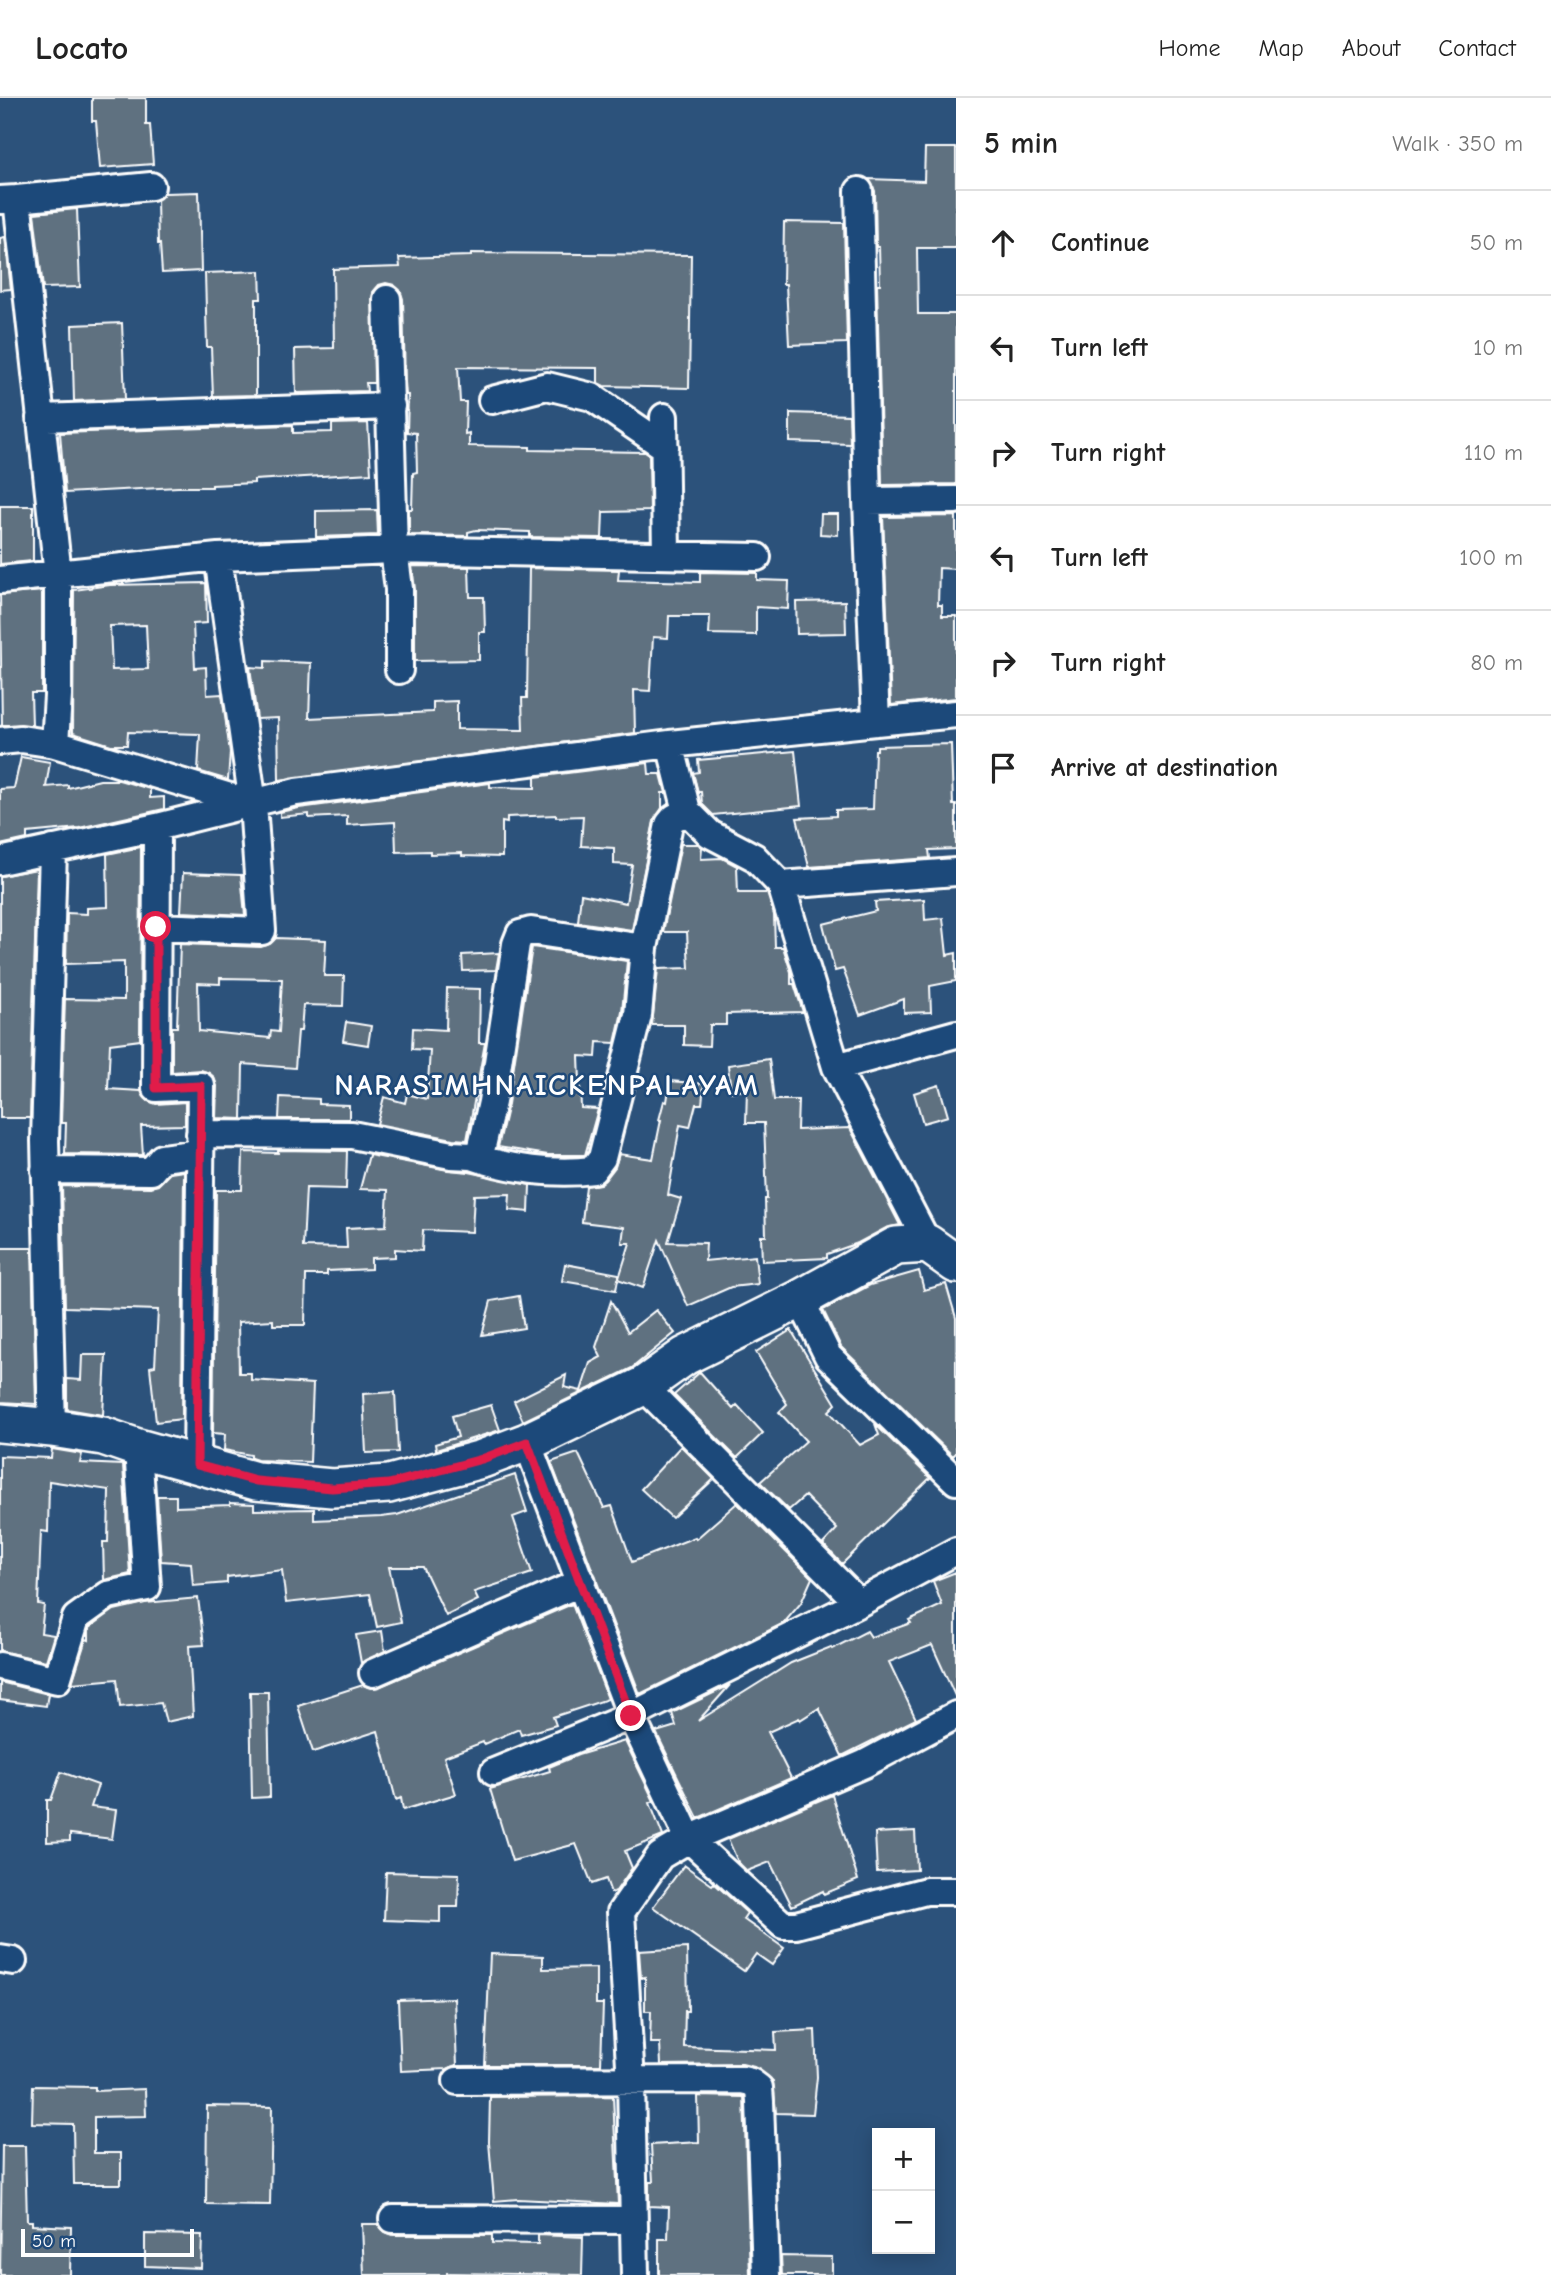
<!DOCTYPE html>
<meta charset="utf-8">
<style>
body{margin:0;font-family:"Comic Neue",sans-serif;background:#f2f2f2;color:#222}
.controls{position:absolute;right:21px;bottom:21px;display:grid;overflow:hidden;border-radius:0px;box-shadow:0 4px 18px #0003}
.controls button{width:63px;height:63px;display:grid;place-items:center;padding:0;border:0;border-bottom:2px solid #e0e0e0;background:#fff;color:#222;font:35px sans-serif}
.scale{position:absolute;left:21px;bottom:18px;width:173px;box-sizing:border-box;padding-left:7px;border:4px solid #fff;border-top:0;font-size:19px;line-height:24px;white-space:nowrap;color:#fff;-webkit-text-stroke:5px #1f4a7a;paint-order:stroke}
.stop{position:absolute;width:21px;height:21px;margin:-16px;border:5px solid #e11d48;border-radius:50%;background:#fff}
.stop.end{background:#e11d48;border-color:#fff;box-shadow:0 2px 7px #0008}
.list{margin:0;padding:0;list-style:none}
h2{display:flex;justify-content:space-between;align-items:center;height:91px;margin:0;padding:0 28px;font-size:30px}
h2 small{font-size:23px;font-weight:400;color:#767676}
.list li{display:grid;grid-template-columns:46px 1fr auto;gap:21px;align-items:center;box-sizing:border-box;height:105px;padding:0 28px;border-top:2px solid #e0e0e0}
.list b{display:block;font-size:26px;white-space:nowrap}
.list em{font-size:23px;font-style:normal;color:#767676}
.icon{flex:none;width:38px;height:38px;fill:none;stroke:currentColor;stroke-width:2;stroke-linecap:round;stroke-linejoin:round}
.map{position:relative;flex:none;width:956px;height:2177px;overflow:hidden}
header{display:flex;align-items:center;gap:42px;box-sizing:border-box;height:98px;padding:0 35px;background:#fff;border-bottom:2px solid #e0e0e0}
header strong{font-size:33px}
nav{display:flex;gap:38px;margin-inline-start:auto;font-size:24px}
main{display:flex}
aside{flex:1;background:#fff}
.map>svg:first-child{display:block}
.building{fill:#5e7180;stroke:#fff;stroke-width:2;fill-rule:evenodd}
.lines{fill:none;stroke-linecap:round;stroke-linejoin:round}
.street-casing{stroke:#fff;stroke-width:32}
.secondary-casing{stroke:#fff;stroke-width:42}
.street{stroke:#1f4a7a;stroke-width:26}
.secondary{stroke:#1f4a7a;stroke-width:37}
.route{stroke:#e11d48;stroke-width:9}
.labels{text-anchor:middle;stroke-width:5;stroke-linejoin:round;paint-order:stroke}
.district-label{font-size:30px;font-weight:bold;letter-spacing:2px;fill:#fff;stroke:#1f4a7a}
</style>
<header>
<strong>Locato</strong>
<nav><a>Home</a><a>Map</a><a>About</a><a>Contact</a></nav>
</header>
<main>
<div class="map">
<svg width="956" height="2177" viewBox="0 0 956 2177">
<rect width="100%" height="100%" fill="#2c527b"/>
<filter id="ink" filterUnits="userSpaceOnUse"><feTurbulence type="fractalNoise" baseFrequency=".0143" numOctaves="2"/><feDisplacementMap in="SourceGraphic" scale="14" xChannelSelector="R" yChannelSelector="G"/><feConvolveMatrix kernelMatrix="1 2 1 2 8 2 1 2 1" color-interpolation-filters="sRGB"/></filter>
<g filter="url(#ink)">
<path class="building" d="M92,0H146V27H150L153,66L100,70L96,23H92Z
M925,50H956V150H917L918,216H956V386L882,387L877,186H880L879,149H876L875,93L869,81L924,83Z
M199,94L201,173L162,175L160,146H158L157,102L165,95Z
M77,111L80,189L43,190L34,115Z
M784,124L844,125L847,245L789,247L786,186H783Z
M5,139L11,191L0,192V140Z
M471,155L691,157L689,290L604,288L598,285V270L458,269L460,304H466L465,336L469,335V348L530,349V352L645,354L649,357L650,413L603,414L602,440L530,439V434L476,432L468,434V438L409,437V411H412L413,375L417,374L416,335L407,334L408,297H406L405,284L403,201L400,192L394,187L386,185L379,187L373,194L374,285H366L367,293L296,295L295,251L334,250L333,171L400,169L399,160L471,158Z
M260,173L261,201H256V297L213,298L211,249H207L205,175Z
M122,225L125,301L74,303L72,227Z
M790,315L849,317L850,346L790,344Z
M368,325L371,375L254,382V385L212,387V389H178L65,395L60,335L293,327V335L332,334V326Z
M0,408H33V463L0,466Z
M377,412L378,437L316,439V413Z
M821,416H838V437L820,436Z
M956,418V471L939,470L938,507H942V518H956V600L891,607L883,419Z
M412,468L469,469L470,499H484L485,534H479V562L415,563V491Z
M529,470L619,472L618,482L700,484V474L757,475V482L789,483L788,511L756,509V537L709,536L710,518H669L668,540L653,539L650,593L634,592L635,635L279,682L278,620L257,621L250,569L265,570V563L311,565L309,620L433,614V604L457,603V631L523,632L522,600H527Z
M206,485L207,525L193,526L195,570L206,569L207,597L222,596L230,654L228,682L198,673L200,636L128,634L127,647H111L73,635L74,492L110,487ZM146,527L148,571L112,572L110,528Z
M42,493V595H31L32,627H2L0,497Z
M845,503L846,535L797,536L796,504Z
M951,646L953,707H956V751L929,752L930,760L809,769L797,720L836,718V712L873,711L875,652H877V648Z
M795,653L801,708L713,717L702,706L701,694H698L693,675L699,674L698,662Z
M21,659L50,664L46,689L68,687V690L100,682H119L150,691V700L164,699V711L79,730L27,735V741L0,747V691L14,690Z
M648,665L649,676H661L666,695H662V710L654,723L632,832L578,824L581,796L626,805L632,767L614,766V750L581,748L583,718L556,719V717L507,719V725L502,724V759L462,758V755L430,756V753L396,754L395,724L347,727V718L309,720V716L280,719V714L299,710L490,685V689L535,690V679Z
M681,746H698L702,749L701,761L722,760L737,768L738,795H767L774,817L775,849H783L791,874V886H794L803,914L726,916V927H710L709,948L684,947V927H652L658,871L689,870L687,834H663Z
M141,749L140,942L110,946L108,991L141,993L148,1003L156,1006L185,1004V1027L141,1028L143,1057L65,1056L66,1025H61L65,901L124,902V864L66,866L67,815L87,816V810L108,809L107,756Z
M37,771L30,1020H0V778Z
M183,775L241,777L245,817L181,814Z
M924,801L925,822L943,820L947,857L956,855V883L930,888L931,914L904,915V901L860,917L843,871L835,873L823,826L876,813L875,804Z
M276,840L326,842L324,878H344L343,908L303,907L301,933H298L295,970L243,966L242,1021L216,1020L217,988L214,979L209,975L201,972L172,974V929H177L180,846L261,849L270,846ZM220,880L282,881L279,934L271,933L270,940L199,933L198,885L220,886Z
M532,849L627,863L622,914L615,945L597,944L596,959L579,958L581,1010L598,1011L585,1057H548L498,1049L508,1006Z
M499,855L496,872L463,873L462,857Z
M447,890L480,891L479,945H485L467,1042L453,1041L377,1026L384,999L405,1005L407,996L427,1001L430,952L412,951L413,930L446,932Z
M346,924L371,928L368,947L343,943Z
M769,961L774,1002H798L797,1032L850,1030L900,1127L886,1130L858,1145L827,1156V1160L762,1163L761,1138H766L765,1101H767L764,1025H746L747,992L731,994L728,967Z
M670,983L704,986L702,1006H696L690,1029L680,1027L668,1097L681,1101L668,1144L706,1145L705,1163L755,1158L758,1186L731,1189L688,1208L659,1142L643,1190L618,1181L616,1192L562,1183L565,1166L619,1176V1180L630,1145H622L624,1129L582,1124L586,1088L600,1086L605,1082L615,1069L619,1056L653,1061L661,1022H659L664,1003L667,1004Z
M939,987L948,1018L923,1025L914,995Z
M280,999L319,1001V1006L349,1007V1021H279Z
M278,1052L347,1053L346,1091L306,1090L303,1149L347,1150L346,1130L386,1128L388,1092L360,1091L369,1057L448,1072L469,1074L530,1087L529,1114L509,1112L510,1096L474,1097L472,1134L423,1132L422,1153L395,1151V1159L371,1160V1171L327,1173V1177H306L305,1227H273V1222L238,1224L239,1275H251V1282L313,1286L310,1364L257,1362L251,1360V1357L224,1352L225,1336L213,1335L216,1092H242L243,1054L278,1055Z
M184,1073L182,1321L156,1324L150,1269L155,1268L158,1212L65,1209L62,1088L151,1089L158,1087L170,1075Z
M0,1150H32L36,1306L0,1304Z
M919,1173L924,1192L946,1186L956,1220V1355L953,1358L841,1249L823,1212L870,1187Z
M519,1198L524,1230L482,1237L491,1203Z
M611,1203L628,1234L656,1212L675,1235L632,1270L523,1323L514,1303L566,1277L564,1289L581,1293L590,1265L601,1259L596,1249Z
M791,1232L836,1306L829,1313L860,1347L879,1337L875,1326L930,1380L842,1466L823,1446L837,1431L805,1398L789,1412L760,1384L806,1343L779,1314L787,1306L756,1254Z
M82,1257H106L103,1317L67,1311V1281L81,1282Z
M700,1274L733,1311L737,1307L763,1335L737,1360L674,1297Z
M395,1294L398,1354L366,1355L363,1296Z
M491,1307L500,1332L436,1352L435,1346L458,1339L452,1318Z
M681,1348L714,1381L672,1420L641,1391Z
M52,1351L82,1356L80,1365L123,1367L130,1476L104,1482L103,1444H108L109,1392L49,1383L48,1434L41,1433L38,1506L44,1507L41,1535L54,1537L46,1563L0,1553V1358L51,1360Z
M578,1355L604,1410L612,1408L632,1464L695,1439L696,1441L737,1405L812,1480L801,1505L784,1525L640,1596L551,1364Z
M515,1377L527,1414L513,1419L532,1475L474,1494L478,1502L446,1518L423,1469H389L401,1524L377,1529L370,1496L286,1505L282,1472L227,1479V1485L193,1488L191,1465L161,1463L157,1398H176V1409L230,1407V1405L254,1406V1412L314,1411V1422L381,1419L397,1417Z
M956,1474V1600L932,1547L889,1564L916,1621L842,1658L819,1610L800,1622L799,1620L768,1634L791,1680L698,1720L656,1634L676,1628L672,1615L730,1587L698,1623L791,1565L831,1549L832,1551L867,1533L871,1539L911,1525L909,1522L942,1507L933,1483Z
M198,1500L204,1547L189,1548L193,1618L166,1624L161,1605L120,1609L117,1581L72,1585L86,1541L89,1542V1530L114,1512L145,1505Z
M572,1506L608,1601L553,1619L556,1627L521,1637L519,1631L484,1646L483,1644L444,1659L456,1696L403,1712L401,1700L396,1702L378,1633L313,1654L298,1608L363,1587L371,1590L379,1589Z
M382,1533L385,1553L361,1565L356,1537Z
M0,1584L48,1596L46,1608L0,1602Z
M250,1594H268L270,1699L252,1700Z
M625,1643L654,1703L650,1705L663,1738L625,1753L632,1770L616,1793L611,1795L606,1781L592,1786L576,1746L512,1763L490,1691L550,1673L549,1669L578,1657Z
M61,1674L98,1687L91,1709L116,1712L112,1741L70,1736V1743L47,1744V1702H51Z
M832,1697L858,1782L824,1796L823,1793L792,1808L770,1764L747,1773L738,1764L728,1741Z
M915,1733L917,1772L877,1774L875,1735Z
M684,1767L712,1787L714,1785L747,1815L743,1821L784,1850L772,1867L756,1856L744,1873L653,1809Z
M386,1774L459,1776L458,1809H440V1824L384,1822Z
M687,1850L688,1913H685L684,1949L776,1952L775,1934L815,1932L817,1979L813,2016L776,2015L773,1983L754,1969L742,1966L661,1967L660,1945H650L651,1913H645V1879L641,1880L639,1853Z
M490,1856L543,1858V1871L596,1870V1906H603L601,1967H485Z
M454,1900L457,1967L447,1971L401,1973L398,1902Z
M33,1988L95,1989V1993L145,1991L146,2018L94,2019V2055H121V2086H74L73,2026L32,2025Z
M613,1998L618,2106L518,2101L494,2103L489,2044L490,1999Z
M698,1998L744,1999L750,2177H659V2141H668L669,2109L649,2108V2084H653L651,2047L699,2044Z
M207,2008L272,2009L270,2107L206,2106Z
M2,2048H25L27,2123H32V2127L71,2129L70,2177H0Z
M362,2126H378L385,2134L393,2137H492V2145L538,2146V2137L583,2139L582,2177L447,2175V2177H364Z
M145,2136L202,2137L201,2170L145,2168Z
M781,2158L832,2159V2177H782Z"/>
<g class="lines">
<defs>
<path id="street" d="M859,93L867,403
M17,101L151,88
M0,102L17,101L58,477V598L55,646
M387,201L394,452L399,491V572
M492,302L547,288L592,299L665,349
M664,319L666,456
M40,320L391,308
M218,459L253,706
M0,482L218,459L394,452L757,459
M876,624L956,616
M0,643L21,641L55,646L253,706L262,833L156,829
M670,646L876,624L867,403L956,402
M157,729L156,990L201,988L197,1367
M0,763L157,729L296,694L670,646L687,713L710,736L754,759L781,787L836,969L928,1146
M781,787L956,774
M836,969L956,936
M200,1036L352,1037L451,1057L472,1058L481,1053L492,1004L516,846L520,836L531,833L644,850
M472,1058C509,1071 554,1077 593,1072L602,1060L638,917L644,850L669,726L674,720L687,713
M45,1072L151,1073L162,1060L200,1055
M800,1201L828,1258L956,1383
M643,1288L859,1505
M52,1330L45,1043L53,751
M527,1344L631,1618L689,1741L660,1758L621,1814L631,1984L635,2177
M0,1568L57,1582L76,1520L108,1497L147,1489L138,1350
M373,1575L582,1484
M956,1617L864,1666L689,1741L783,1827H796L926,1793H956
M494,1674L631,1618L859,1505L956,1453
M0,1861L13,1863
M457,1983L742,1982L751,1984L759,1990L760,2004L766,2177
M393,2121L633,2122"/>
<path id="secondary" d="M0,1325L52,1330L103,1338L138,1350L256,1383L332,1390L389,1386L482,1361L527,1344L643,1288L685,1258L800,1201L896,1148L928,1146L956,1166"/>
</defs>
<use href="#street" class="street-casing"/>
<use href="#secondary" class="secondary-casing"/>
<use href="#street" class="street"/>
<use href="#secondary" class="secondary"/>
</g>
</g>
<g class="lines" filter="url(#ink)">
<path class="route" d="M156,829V990L201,988L197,1367L256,1383L332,1390L389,1386L482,1361L527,1344L631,1618"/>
</g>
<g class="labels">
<g class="district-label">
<text x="547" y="997">NARASIMHNAICKENPALAYAM</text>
</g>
</g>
</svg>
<div class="controls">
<button>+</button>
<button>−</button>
</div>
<div class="scale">50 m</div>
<div class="stop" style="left:156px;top:829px"></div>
<div class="stop end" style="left:631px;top:1618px"></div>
</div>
<aside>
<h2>5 min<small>Walk · 350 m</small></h2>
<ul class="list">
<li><svg class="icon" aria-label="ahead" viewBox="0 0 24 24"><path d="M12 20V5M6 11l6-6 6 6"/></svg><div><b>Continue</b></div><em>50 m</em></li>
<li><svg class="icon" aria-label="left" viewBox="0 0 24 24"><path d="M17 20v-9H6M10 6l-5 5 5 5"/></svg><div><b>Turn left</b></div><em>10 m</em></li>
<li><svg class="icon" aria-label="right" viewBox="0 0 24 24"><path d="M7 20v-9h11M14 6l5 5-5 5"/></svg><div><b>Turn right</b></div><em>110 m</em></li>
<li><svg class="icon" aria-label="left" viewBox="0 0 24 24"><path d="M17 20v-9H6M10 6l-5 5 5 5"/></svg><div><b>Turn left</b></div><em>100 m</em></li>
<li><svg class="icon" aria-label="right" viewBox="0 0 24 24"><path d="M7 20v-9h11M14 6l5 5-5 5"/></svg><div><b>Turn right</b></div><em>80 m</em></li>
<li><svg class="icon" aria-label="arrive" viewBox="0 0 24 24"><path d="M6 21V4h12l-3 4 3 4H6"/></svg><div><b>Arrive at destination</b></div></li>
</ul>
</aside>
</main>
